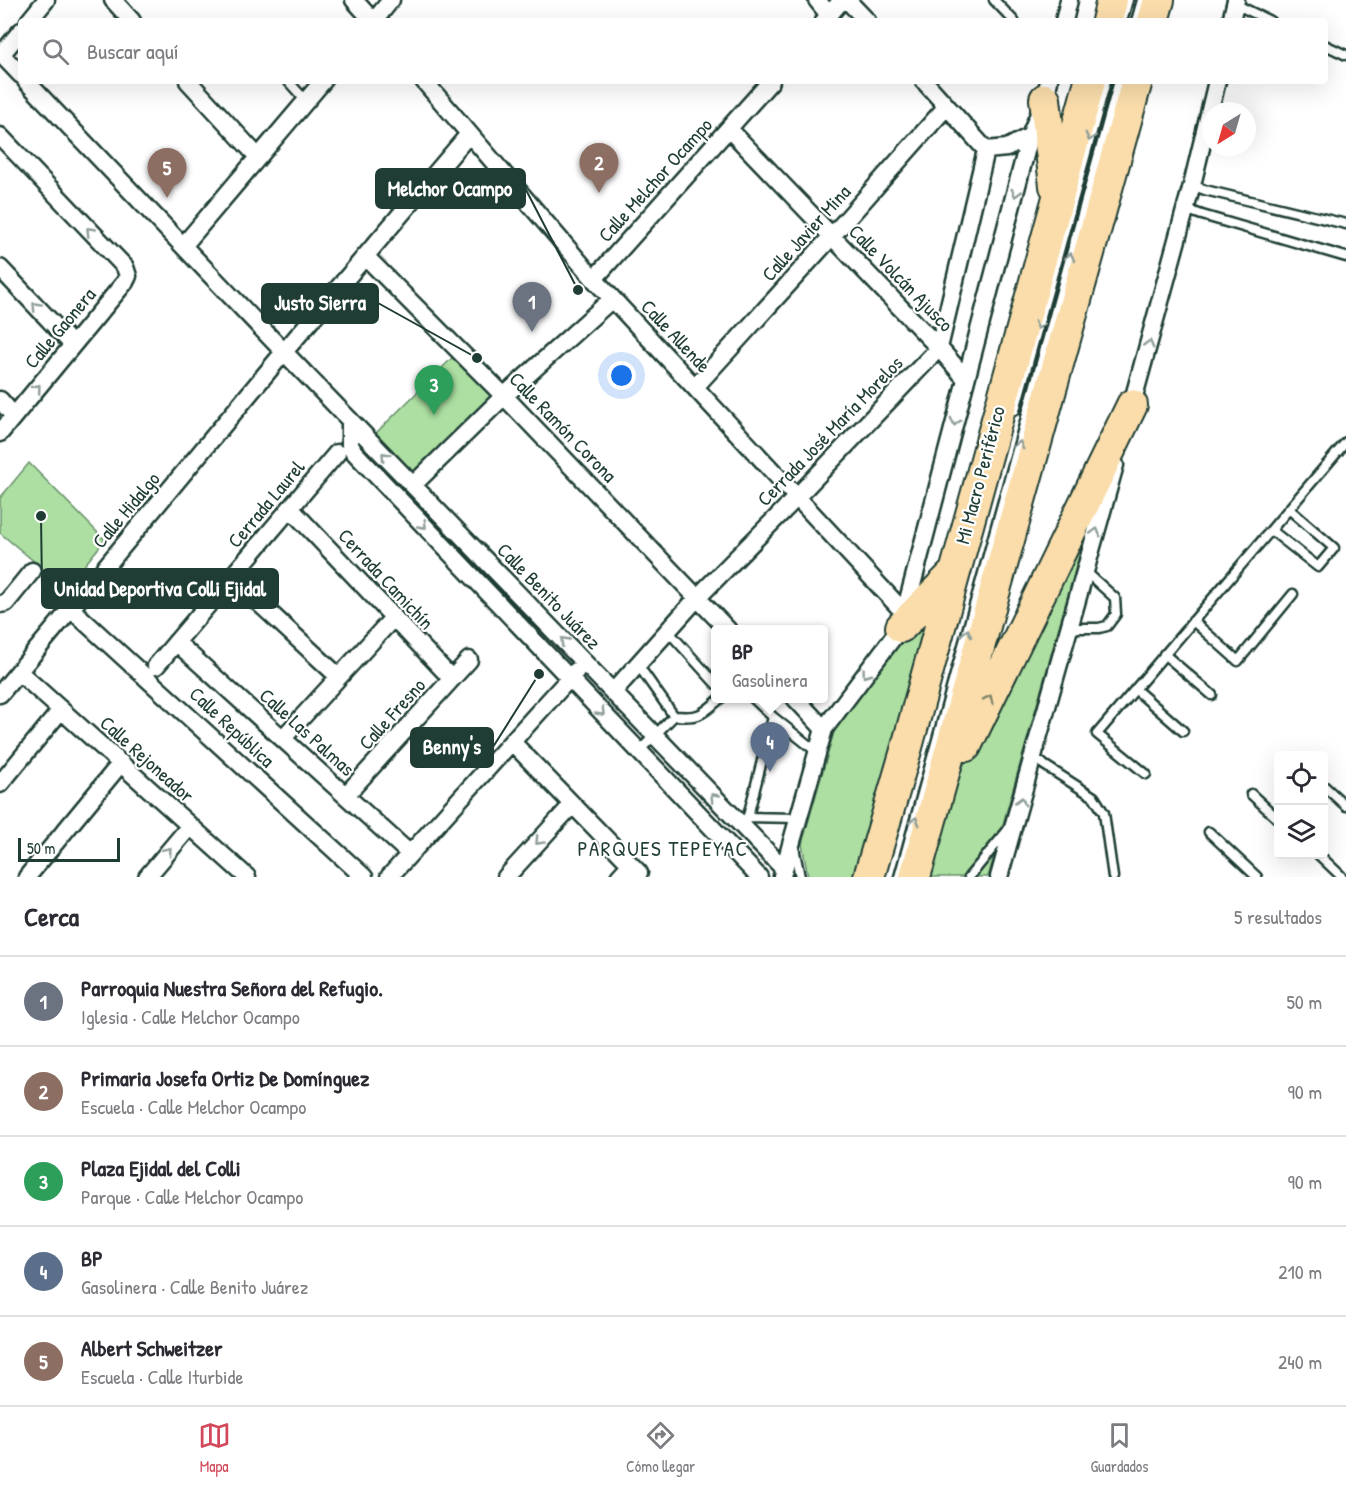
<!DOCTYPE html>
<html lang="es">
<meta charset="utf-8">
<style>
body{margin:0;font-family:"Patrick Hand",sans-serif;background:#f2f2f3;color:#2b2b33}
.controls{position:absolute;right:18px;bottom:18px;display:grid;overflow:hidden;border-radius:6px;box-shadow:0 6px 24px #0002}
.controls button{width:54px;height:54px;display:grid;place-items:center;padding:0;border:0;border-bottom:2px solid #e1e1e2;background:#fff;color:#2b2b33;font:30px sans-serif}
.compass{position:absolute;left:1202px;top:102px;width:54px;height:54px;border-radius:50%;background:#fff;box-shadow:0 6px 24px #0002;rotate:217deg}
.scale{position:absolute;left:18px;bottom:15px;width:102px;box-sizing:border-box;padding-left:6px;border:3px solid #1f3d34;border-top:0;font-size:16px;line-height:21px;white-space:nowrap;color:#1f3d34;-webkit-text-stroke:4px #fff;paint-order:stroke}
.you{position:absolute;left:622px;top:376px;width:21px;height:21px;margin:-15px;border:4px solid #fff;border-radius:50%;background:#1a73e8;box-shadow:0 0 0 9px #1a73e833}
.badge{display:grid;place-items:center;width:39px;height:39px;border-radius:50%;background:#d1495b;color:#fff;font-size:20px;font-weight:700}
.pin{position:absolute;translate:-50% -50px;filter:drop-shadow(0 2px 3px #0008)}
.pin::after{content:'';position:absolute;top:32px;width:21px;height:18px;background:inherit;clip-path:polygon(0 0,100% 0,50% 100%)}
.popup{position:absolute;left:711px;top:625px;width:117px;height:78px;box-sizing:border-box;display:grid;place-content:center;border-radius:6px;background:#fff;filter:drop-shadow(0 2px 4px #0005);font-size:20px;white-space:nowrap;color:#7c7c81}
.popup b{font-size:22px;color:#2b2b33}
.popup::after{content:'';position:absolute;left:50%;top:100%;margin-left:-12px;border:12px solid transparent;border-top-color:#fff}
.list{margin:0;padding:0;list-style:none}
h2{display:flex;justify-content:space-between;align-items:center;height:78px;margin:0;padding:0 24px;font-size:26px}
h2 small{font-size:20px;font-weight:400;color:#7c7c81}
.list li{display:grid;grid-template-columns:39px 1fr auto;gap:18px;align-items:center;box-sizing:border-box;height:90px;padding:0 24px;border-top:2px solid #e1e1e2}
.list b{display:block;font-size:22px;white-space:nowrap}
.list p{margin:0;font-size:20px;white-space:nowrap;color:#7c7c81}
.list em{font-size:20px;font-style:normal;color:#7c7c81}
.icon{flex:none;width:33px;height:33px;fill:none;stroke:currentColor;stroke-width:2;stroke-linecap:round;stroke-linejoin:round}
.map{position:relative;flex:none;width:1346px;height:877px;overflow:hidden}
.search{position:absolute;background:#fff;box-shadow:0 6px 24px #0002;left:18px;right:18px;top:18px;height:66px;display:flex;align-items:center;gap:15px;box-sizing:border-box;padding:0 21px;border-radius:6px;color:#7c7c81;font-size:22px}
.sheet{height:528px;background:#fff}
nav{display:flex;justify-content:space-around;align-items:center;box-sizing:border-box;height:84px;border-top:2px solid #e1e1e2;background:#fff;font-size:16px;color:#7c7c81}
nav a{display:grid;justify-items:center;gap:3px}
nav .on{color:#d1495b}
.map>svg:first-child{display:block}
.green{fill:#acdfa1;stroke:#668e6a;stroke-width:1.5}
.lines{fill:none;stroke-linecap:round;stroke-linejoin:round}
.lane-casing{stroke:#1f3d34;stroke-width:13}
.street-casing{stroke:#1f3d34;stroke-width:21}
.highway-casing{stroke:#1f3d34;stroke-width:34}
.lane{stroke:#fff;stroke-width:8}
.street{stroke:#fff;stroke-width:16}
.highway{stroke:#faddab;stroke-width:30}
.oneway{stroke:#8f9e9a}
.oneway2{stroke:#82856a}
.labels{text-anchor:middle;stroke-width:4.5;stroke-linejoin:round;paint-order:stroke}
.street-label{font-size:20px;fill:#1f3d34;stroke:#fff}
.neighbourhood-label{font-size:21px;letter-spacing:1.5px;fill:#1f3d34;stroke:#fff}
.leader{fill:none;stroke:#1f3d34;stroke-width:2}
.callout-dot{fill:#1f3d34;stroke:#fff;stroke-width:2}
.callout{fill:#1f3d34;stroke:#1f3d34;stroke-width:2}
.callout-label{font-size:21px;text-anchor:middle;font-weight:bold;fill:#fff}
</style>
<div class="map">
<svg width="1346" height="877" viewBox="0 0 1346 877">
<rect width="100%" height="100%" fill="#fff"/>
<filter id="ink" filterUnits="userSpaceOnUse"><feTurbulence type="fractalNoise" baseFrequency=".0167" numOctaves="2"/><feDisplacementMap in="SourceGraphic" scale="12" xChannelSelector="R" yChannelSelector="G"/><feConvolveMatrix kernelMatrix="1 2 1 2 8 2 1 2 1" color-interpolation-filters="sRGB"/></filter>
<g filter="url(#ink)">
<path class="green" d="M454,356L492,397L413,472L376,433Z
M29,463L105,540L66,588L0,533V498Z
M1100,482L988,877H924L946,802Z
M931,613L856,877H808L802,844L836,725L894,648Z"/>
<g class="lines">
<defs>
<path id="lane" d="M994,0L1014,21
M1235,4L1270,21
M1122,21L1128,0
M1136,21L1142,0
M1325,45L1346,55
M288,81L306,101
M1192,185L1205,190L1346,224
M1185,209L1202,215L1346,257
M1015,410L1106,81
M1271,530L1318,567L1334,548L1289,509
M1193,621L1238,661L1293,594
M668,631L716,684
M1069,631L1078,628H1099L1107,626L1116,614L1115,598L1085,571
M1164,654L1212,695
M638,665L674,716C701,718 701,715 721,698
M1135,689L1183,731
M753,698L773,717L817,752
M639,751L674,716
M1033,759L1041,762L1044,765L1094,797L1104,813L1113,877
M1146,774L1097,734L1346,442
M1324,786L1346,806
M1251,794L1278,819
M747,817L799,818
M745,828L773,717
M1209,832L1257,877
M794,847L800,877
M1318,854L1341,876
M899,877L1119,81
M969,877L1007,831"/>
<path id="street" d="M113,0L132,21
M354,0L373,21
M817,0L829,15
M847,0L867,21
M29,21L46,0
M374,21L391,0
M824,21L842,0
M1064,21L1069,0
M1231,21L1236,0
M0,53L21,75
M1,55L21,31
M26,81L284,352L784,869
M188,81L258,157
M424,81L594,279L899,607L905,612
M924,81L986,150
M729,129L939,348L966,379
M0,136L125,267L128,276L125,282L0,433
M986,150L1007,148L1030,136
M183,246L323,81
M365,256L504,396L728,630
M0,268L73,345
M594,279L771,81
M695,387L832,236L947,106
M0,400L14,416
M1130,411L1192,185L1217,81
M350,420V445L354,452L759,877
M413,485L504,396L612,299
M290,508L452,679
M231,577L339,677
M0,604L6,603L32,571
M71,609L364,877
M176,642L410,854
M156,666L337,453
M19,672L247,877
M613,692L698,597L789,505L939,348L986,150
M0,694L284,352L469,134
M795,698L824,729
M283,738L393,618
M512,742L639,873
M0,784L61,710
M346,795L469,660
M782,876L824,729L901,627L1030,136L1045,99L1049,81
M27,877L121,763
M147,877L190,826
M389,877L576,671
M506,877L572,805
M619,877L630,865
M999,877L1115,465"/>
<path id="highway" d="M1107,21L1112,0
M1153,21L1159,0
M1045,99L1055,186
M901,627L952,575
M966,746L1132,405
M869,877L907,747L1090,81
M915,877L1137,81"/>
</defs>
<use href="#lane" class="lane-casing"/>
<use href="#street" class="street-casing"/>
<use href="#highway" class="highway-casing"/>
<use href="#lane" class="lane"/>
<use href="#street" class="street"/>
<use href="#highway" class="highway"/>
</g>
<defs><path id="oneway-chevron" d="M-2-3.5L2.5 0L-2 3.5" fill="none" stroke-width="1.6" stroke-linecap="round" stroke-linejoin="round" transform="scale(1.5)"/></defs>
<g class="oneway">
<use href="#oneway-chevron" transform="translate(1090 137) rotate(105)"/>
<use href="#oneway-chevron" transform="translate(1016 193) rotate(105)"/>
<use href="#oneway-chevron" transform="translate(90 231) rotate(-134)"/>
<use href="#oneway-chevron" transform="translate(1070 257) rotate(-75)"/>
<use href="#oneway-chevron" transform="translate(36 306) rotate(-133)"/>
<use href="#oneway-chevron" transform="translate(1039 325) rotate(105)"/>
<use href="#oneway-chevron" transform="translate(1149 344) rotate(-75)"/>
<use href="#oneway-chevron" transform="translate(37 388) rotate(-51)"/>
<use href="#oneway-chevron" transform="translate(955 422) rotate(105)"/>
<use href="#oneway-chevron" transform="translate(1019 445) rotate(-75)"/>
<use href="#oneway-chevron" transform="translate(385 456) rotate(-134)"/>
<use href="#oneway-chevron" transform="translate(423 525) rotate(46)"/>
<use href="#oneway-chevron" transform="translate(1096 532) rotate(-74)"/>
<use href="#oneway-chevron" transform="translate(967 633) rotate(-75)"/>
<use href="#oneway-chevron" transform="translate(564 641) rotate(-134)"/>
<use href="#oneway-chevron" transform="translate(866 674) rotate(127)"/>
<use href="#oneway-chevron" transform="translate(601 712) rotate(46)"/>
<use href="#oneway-chevron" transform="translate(714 797) rotate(-134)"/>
<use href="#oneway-chevron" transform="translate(1021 801) rotate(-74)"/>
<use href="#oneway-chevron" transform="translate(915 821) rotate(-75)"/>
<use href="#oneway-chevron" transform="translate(539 841) rotate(133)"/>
<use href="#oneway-chevron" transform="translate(168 851) rotate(-50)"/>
</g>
<use class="oneway2" href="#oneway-chevron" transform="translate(989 699) rotate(-64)"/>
</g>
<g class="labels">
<g class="street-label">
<text transform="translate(655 180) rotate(-48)" y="7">Calle Melchor Ocampo</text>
<text transform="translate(806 233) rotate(-48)" y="7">Calle Javier Mina</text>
<text transform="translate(901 278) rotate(46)" y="7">Calle Volcán Ajusco</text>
<text transform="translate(60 328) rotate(-50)" y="7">Calle Gaonera</text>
<text transform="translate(676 336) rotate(47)" y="7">Calle Allende</text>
<text transform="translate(563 427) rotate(46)" y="7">Calle Ramón Corona</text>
<text transform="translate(830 431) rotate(-46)" y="7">Cerrada José María Morelos</text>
<text transform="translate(980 475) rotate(-75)" y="7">Mi Macro Periférico</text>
<text transform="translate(266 504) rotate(-50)" y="7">Cerrada Laurel</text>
<text transform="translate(126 510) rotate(-50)" y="7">Calle Hidalgo</text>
<text transform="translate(386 579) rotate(47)" y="7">Cerrada Camichín</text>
<text transform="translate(549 596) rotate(46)" y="7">Calle Benito Juárez</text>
<text transform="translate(392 714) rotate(-48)" y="7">Calle Fresno</text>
<text transform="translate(232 727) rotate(43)" y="7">Calle República</text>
<text transform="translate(307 732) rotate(42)" y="7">Calle Las Palmas</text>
<text transform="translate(147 759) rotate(42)" y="7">Calle Rejoneador</text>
</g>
<g class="neighbourhood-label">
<text x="663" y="856">PARQUES TEPEYAC</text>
</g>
</g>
<path class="leader" d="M578 290L525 188M477 358L378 303M41 516L42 588M539 674L493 747"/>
<g class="callout-dot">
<circle cx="578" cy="290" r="6"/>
<circle cx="477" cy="358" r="6"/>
<circle cx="41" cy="516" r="6"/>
<circle cx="539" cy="674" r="6"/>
</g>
<g class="callout">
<rect x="376" y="169" width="149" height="39" rx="6"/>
<rect x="262" y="284" width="116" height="39" rx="6"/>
<rect x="42" y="569" width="236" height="39" rx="6"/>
<rect x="411" y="728" width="82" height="39" rx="6"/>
</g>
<g class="callout-label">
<text x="450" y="196">Melchor Ocampo</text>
<text x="320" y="310">Justo Sierra</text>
<text x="160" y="596">Unidad Deportiva Colli Ejidal</text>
<text x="452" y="754">Benny's</text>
</g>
</svg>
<div class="controls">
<button><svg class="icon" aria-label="locate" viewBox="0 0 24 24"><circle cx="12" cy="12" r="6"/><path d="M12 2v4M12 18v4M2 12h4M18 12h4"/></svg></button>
<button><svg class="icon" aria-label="layers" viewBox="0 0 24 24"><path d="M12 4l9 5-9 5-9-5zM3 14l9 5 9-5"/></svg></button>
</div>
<svg class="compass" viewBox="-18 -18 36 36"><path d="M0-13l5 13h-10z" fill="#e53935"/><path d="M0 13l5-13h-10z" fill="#7c7c81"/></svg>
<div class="scale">50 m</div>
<div class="you"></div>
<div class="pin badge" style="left:532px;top:332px;background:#6b7280">1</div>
<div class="pin badge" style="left:599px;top:193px;background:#8d6e63">2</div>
<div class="pin badge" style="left:434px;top:415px;background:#2e9e5b">3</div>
<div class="pin badge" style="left:770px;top:772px;background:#5c6f8a">4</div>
<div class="popup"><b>BP</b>Gasolinera</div>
<div class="pin badge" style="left:167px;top:198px;background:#8d6e63">5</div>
<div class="search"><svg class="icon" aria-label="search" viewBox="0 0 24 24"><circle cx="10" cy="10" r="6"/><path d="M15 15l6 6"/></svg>Buscar aquí</div>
</div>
<section class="sheet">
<h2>Cerca<small>5 resultados</small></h2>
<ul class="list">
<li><span class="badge" style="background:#6b7280">1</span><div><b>Parroquia Nuestra Señora del Refugio.</b><p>Iglesia · Calle Melchor Ocampo</p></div><em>50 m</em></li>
<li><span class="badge" style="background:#8d6e63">2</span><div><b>Primaria Josefa Ortiz De Domínguez</b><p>Escuela · Calle Melchor Ocampo</p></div><em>90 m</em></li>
<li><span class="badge" style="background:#2e9e5b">3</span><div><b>Plaza Ejidal del Colli</b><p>Parque · Calle Melchor Ocampo</p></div><em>90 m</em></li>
<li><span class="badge" style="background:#5c6f8a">4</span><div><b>BP</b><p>Gasolinera · Calle Benito Juárez</p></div><em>210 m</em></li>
<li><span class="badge" style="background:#8d6e63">5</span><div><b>Albert Schweitzer</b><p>Escuela · Calle Iturbide</p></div><em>240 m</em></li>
</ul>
</section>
<nav>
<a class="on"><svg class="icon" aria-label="map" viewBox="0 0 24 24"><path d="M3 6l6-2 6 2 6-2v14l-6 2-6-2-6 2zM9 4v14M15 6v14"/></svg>Mapa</a>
<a><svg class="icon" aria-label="directions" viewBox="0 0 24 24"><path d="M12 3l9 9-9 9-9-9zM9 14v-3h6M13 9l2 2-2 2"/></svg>Cómo llegar</a>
<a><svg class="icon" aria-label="saved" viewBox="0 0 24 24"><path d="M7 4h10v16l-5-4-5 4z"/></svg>Guardados</a>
</nav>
